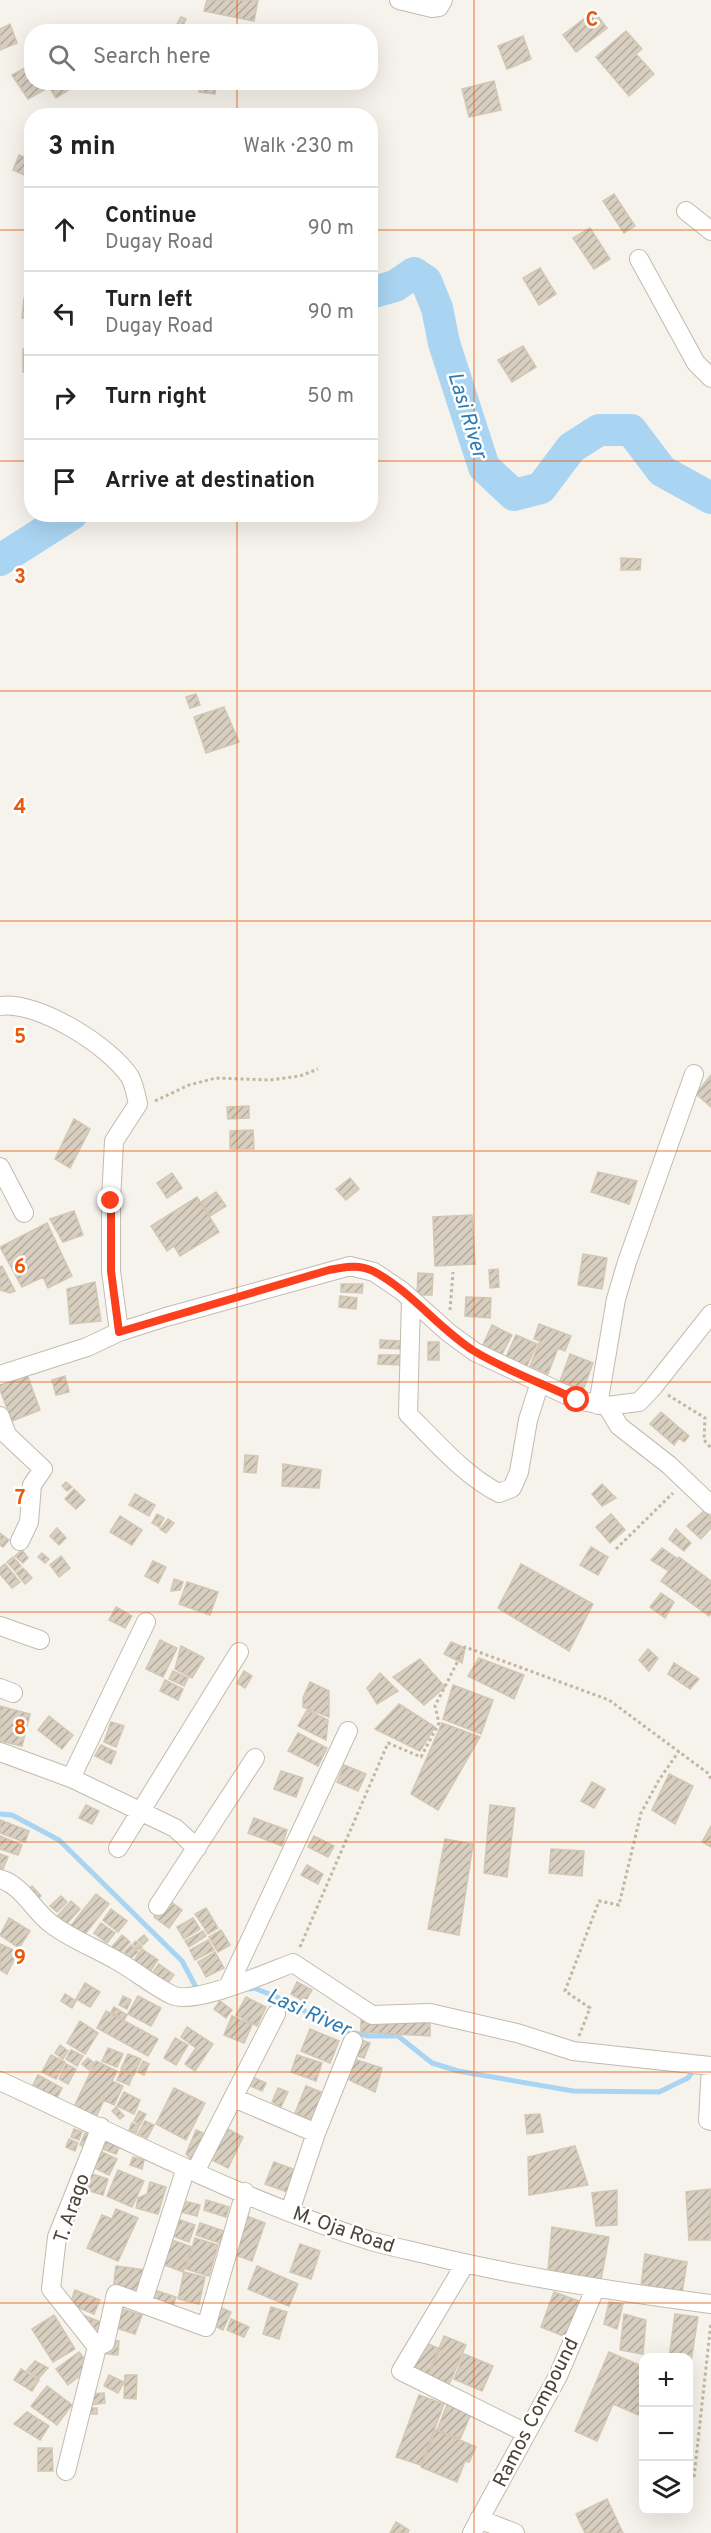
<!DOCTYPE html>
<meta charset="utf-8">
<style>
body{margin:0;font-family:Overpass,sans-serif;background:#f2f2f2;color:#222}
.controls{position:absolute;right:18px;bottom:18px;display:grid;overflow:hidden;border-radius:12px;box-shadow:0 6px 24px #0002}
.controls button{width:54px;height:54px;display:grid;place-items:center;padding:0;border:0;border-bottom:2px solid #e0e0e0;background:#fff;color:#222;font:30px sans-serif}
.stop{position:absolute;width:18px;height:18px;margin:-14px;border:4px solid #fc3f1d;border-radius:50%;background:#fff}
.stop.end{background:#fc3f1d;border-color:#fff;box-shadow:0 2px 6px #0008}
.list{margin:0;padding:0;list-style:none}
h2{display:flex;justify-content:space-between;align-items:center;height:78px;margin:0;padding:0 24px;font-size:26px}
h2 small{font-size:20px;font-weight:400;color:#767676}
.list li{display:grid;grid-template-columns:39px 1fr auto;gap:18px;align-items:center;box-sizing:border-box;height:84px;padding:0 24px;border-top:2px solid #e0e0e0}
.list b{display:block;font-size:22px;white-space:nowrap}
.list p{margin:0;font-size:20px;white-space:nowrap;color:#767676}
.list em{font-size:20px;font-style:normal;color:#767676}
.icon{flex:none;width:33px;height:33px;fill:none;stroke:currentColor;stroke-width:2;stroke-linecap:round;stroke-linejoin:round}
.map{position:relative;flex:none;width:711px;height:2533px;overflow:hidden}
.search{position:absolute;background:#fff;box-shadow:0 6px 24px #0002;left:24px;top:24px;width:354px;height:66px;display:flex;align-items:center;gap:15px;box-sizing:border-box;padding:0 21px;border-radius:24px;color:#767676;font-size:22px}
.panel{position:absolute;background:#fff;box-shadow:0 6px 24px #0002;left:24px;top:108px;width:354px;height:414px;border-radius:24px}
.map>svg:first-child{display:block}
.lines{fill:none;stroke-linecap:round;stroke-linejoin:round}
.stream{stroke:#a9d4f2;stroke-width:5}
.river{stroke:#a9d4f2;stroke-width:32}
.building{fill:url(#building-hatch);stroke:#d3c7b4;stroke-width:1.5}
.minor-casing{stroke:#c2bbae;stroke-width:20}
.path{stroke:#c4b79f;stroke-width:3;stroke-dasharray:3 3;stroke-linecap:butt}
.minor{stroke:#fff;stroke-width:18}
.route{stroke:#fc3f1d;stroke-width:8}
.grid{fill:none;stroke:#e8590c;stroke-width:1.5;stroke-opacity:0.55}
.labels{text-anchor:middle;stroke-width:5;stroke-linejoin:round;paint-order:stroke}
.street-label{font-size:20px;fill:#4b4439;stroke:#fff}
.water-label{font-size:21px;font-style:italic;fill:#2e7ab2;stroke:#fff}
.grid-label{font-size:20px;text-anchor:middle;font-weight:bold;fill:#e8590c;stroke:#fff;stroke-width:5;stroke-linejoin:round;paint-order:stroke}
</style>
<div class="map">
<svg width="711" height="2533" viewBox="0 0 711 2533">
<defs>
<pattern id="building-hatch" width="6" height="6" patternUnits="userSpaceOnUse" patternTransform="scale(1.5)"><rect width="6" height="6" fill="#d8cfc1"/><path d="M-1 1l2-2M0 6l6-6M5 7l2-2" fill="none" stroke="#b1aa9e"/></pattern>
</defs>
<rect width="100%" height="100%" fill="#f6f3ec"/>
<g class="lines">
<path class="stream" d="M0,1814L12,1815L59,1840L182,1961L199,1993
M250,1989L254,1988L277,1997L344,2031L369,2036H398L432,2063L458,2071L573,2091L659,2092L688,2078L695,2068"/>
<path class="river" d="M370,293L395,286L414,273L426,281L437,308L444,343L484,467L514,495L541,488L571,448L599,430H631L662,471L711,498
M0,560L72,514"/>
</g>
<path class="building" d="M207,0H258L254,21L204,11Z
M594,11L607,28L576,52L563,35Z
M181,17L186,19L183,26L177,24Z
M10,24L17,43L0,50V29Z
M626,31L642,49L636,54L654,74L629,96L596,57Z
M523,36L531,59L507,69L498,46Z
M32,43V58L25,47Z
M30,65L32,82H42L46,89L28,99L12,75Z
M494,81L501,110L469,117L462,89Z
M46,82H81L56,98Z
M200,82H217L215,94L199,92Z
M19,155L32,160L29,177L13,170Z
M614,194L635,226L624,233L603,201Z
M590,228L610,259L594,269L573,238Z
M540,268L556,294L539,305L523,278Z
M24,298L32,299V318H22Z
M523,346L536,367L512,382L498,360Z
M23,349H32V372H23Z
M621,558L641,559L640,570H621Z
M196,694L200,705L190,708L186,697Z
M224,707L239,742L206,753L194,717Z
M711,1075V1107L696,1094Z
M249,1106V1118L228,1119L227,1107Z
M74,1119L90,1129L70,1168L55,1159Z
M253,1130L254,1149H230V1131Z
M598,1172L637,1181L629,1204L591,1192Z
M172,1173L182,1188L167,1198L157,1183Z
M350,1178L359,1189L346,1200L336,1189Z
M216,1192L226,1206L210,1216L201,1202Z
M197,1197L219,1232L180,1256L174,1246L167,1251L151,1226Z
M74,1211L83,1235L63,1242L50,1219Z
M472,1215L475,1264L435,1266L433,1217Z
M47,1223L72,1276L48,1288L43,1277L22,1287L0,1247Z
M583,1254L607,1258L602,1289L578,1285Z
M2,1266L15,1291L10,1293L0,1290V1267Z
M498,1269L499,1287L490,1288L489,1270Z
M418,1273L433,1274L432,1295H417Z
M95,1282L101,1321L70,1324L67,1289Z
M341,1284H363L362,1293L341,1292Z
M340,1296L357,1298L356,1309L339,1307Z
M466,1297L491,1298L490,1318L465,1316Z
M539,1324L571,1336L565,1351L558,1348L548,1374L530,1366L540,1341L534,1339Z
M492,1325L512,1335L500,1358L481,1349Z
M516,1335L537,1344L526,1368L505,1359Z
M380,1340L402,1341V1349L380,1348Z
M428,1342H439V1360H428Z
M570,1354L593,1363L583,1390L560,1381Z
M379,1355H403V1365L378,1364Z
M24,1366L40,1410L12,1421L0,1390V1374Z
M65,1376L69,1392L56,1395L52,1380Z
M661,1412L689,1436L684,1442L679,1438L674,1445L650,1424Z
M245,1455L258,1456L256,1473L244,1472Z
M283,1464L321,1470L319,1488L282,1486Z
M66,1482L72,1487L67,1491L62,1486Z
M602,1484L616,1498L602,1506L592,1494Z
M74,1489L85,1500L76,1509L65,1499Z
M135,1494L155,1505L149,1516L129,1505Z
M704,1511L711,1517V1528L701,1539L687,1526Z
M157,1514L164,1518L159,1527L152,1523Z
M611,1514L625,1530L610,1543L596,1527Z
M120,1516L142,1530L132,1545L110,1532Z
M168,1519L174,1523L166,1533L160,1529Z
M57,1528L66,1538L59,1545L50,1536Z
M676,1529L691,1543L684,1551L669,1539Z
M0,1533L9,1540L3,1547L0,1545Z
M591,1547L608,1557L598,1575L580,1565Z
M662,1548L678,1559L667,1570L651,1560Z
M22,1550L28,1558L23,1563L15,1556Z
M42,1553L49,1559L45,1563L38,1557Z
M61,1556L70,1568L59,1577L50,1565Z
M13,1557L21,1566L15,1571L7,1562Z
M679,1557L711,1581V1613L709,1616L661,1581Z
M153,1561L166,1567L158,1583L145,1576Z
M5,1564L20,1582L12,1588L0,1574V1568Z
M521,1564L593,1604L569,1651L498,1608Z
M23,1568L32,1578L25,1584L16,1573Z
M174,1579L183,1582L180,1590L171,1591Z
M187,1582L218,1592L210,1615L179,1604Z
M661,1593L674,1602L665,1618L650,1607Z
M116,1607L132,1616L125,1628L109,1620Z
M160,1640L177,1648L163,1677L146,1669Z
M451,1642L465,1648L462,1663L444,1654Z
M181,1646L204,1658L192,1678L175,1669Z
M648,1649L658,1658L649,1671L639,1660Z
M479,1658L524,1675L514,1699L468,1676Z
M420,1659L445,1687L424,1705L393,1677Z
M674,1663L699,1679L690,1689L668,1674Z
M173,1671L188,1678L184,1686L169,1679Z
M244,1671L252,1676L245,1688L237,1683Z
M380,1673L398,1691L377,1704L367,1688Z
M165,1680L183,1689L178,1700L160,1691Z
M310,1682L329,1691V1717L303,1707V1698Z
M453,1685L493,1700L481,1734L443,1719Z
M399,1704L435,1727L420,1751L375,1729Z
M0,1706L30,1714L22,1746L0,1741Z
M307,1710L328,1720L326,1740L298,1726Z
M49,1716L73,1735L62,1749L38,1730Z
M111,1722L124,1726L116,1747L104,1742Z
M442,1723L480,1737L438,1810L411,1794Z
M298,1733L327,1748L318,1766L288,1751Z
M101,1745L116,1752L111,1764L95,1756Z
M344,1765L366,1774L358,1791L337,1782Z
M281,1771L303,1778L296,1797L274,1789Z
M669,1774L693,1786L675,1824L652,1810Z
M592,1782L605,1789L594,1808L581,1801Z
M86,1805L99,1811L92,1824L79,1818Z
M490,1805L515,1808L507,1877L484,1873Z
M254,1818L287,1830L282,1846L248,1833Z
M0,1820L29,1831L25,1842L0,1833Z
M711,1826V1847L702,1842Z
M0,1836L22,1845L18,1855L0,1849Z
M314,1836L334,1846L328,1857L308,1847Z
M445,1839L473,1844L459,1935L428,1929Z
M551,1849L584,1851L582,1876L549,1873Z
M0,1854L8,1857L3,1869L0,1868Z
M307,1865L323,1874L318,1884L301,1875Z
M32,1886L41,1896L34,1901L26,1892Z
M96,1894L109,1904L81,1939L68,1929Z
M61,1896L67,1902L57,1912L50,1906Z
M167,1899L182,1910L169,1928L154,1917Z
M71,1901L80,1909L62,1929L53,1921Z
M206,1908L212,1918L202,1924L195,1914Z
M111,1909L127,1921L118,1932L103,1920Z
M9,1918L30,1931L19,1948L0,1935Z
M193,1918L200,1929L184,1939L177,1927Z
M212,1918L218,1928L208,1934L202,1924Z
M101,1923L115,1933L107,1943L94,1933Z
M221,1930L230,1945L218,1952L209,1937Z
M203,1931L206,1936L189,1947L185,1941Z
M122,1935L130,1942L118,1955L111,1948Z
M144,1935L148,1940L143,1945L138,1940Z
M208,1940L214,1950L195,1960L190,1950Z
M136,1941L142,1947L138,1950L133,1944Z
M0,1944L18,1952L7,1974L0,1970Z
M131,1945L138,1952L130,1959L124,1952Z
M142,1949L158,1960L149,1973L133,1962Z
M215,1952L224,1968L206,1977L198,1962Z
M159,1964L174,1975L164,1988L150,1976Z
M297,1982L312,1990L305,2002L291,1994Z
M85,1983L100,1992L90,2007L76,1999Z
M65,1994L76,2001L72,2008L61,2001Z
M123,1996L131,2000L127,2009L119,2005Z
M138,1996L161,2008L151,2026L128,2014Z
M246,1997L266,2007L257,2026L236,2015Z
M220,2001L232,2010L226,2018L214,2009Z
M114,2007L127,2015L124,2020L111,2012Z
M430,2010V2036L361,2032V2012Z
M106,2011L158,2039L148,2056L97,2028Z
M232,2016L252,2025L244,2043L224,2035Z
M80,2021L98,2033L85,2054L67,2043Z
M187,2027L213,2044L195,2071L185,2064L196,2048L181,2037Z
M310,2029L339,2041L330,2063L301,2051Z
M350,2036L370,2043L364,2058L342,2051Z
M175,2038L188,2045L176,2065L164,2058Z
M60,2045L68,2051L63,2059L55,2053Z
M108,2048L123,2054L117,2067L102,2061Z
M71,2050L83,2056L77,2066L66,2059Z
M128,2054L141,2059L134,2075L121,2069Z
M51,2055L65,2062L56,2079L42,2072Z
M297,2055L322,2063L316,2081L291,2072Z
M344,2056L382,2068L375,2092L337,2074Z
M88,2058L94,2063L89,2070L82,2064Z
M96,2061L117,2071L112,2081L123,2086L114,2105L104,2100L96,2117L74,2107Z
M143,2061L149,2064L144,2075L138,2072Z
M66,2064L76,2069L68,2084L59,2079Z
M121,2071L133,2075L129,2085L117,2080Z
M38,2075L62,2088L57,2098L33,2085Z
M248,2075L266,2083L262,2091L244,2083Z
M306,2086L326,2094L315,2121L295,2113Z
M174,2088L205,2103L186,2140L156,2124Z
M278,2088L288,2092L281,2107L272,2102Z
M124,2092L140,2100L134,2114L117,2106Z
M116,2107L124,2116L120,2119L112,2111Z
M139,2111L146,2114L140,2125L134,2121Z
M540,2114L543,2132L527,2134L525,2115Z
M145,2121L154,2125L147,2138L138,2134Z
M132,2123L139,2126L136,2133L129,2130Z
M224,2127L243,2137L228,2168L208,2158Z
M74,2129L82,2132L79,2140L71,2137Z
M196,2130L205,2134L193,2161L186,2154Z
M85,2133L90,2135L85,2147L80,2145Z
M69,2139L78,2143L75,2151L66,2147Z
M107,2141L120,2146L116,2154L103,2149Z
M575,2146L588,2185L529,2195L528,2157Z
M94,2148L117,2159L109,2175L86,2164Z
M133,2157L144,2160L142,2169L130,2165Z
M274,2162L304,2173L296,2195L265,2184Z
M118,2170L144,2181L132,2207L107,2196Z
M89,2173L108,2179L103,2195L77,2187Z
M150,2182L166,2187L158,2214L136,2208L138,2198L147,2194Z
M711,2189L710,2240H689L686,2192Z
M617,2190V2225L596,2226L592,2193Z
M180,2200L200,2205L197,2216L177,2211Z
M206,2200L229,2207L226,2217L204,2210Z
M116,2209L138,2218L118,2261L87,2248L102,2215L112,2219Z
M244,2215L265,2223L252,2261L230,2253Z
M180,2220L195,2225L189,2242L173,2236Z
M200,2223L224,2231L220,2243L196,2235Z
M552,2227L609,2237L600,2285L548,2270Z
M195,2238L218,2245L209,2276L186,2269Z
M169,2239L192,2247L183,2272L160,2263Z
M300,2244L320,2251L311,2279L290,2272Z
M645,2254L687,2262L682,2293L641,2286Z
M116,2266L145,2270L141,2296L113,2291Z
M257,2266L298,2284L289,2306L248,2289Z
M184,2272L205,2277L199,2304L178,2299Z
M151,2289L176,2297L170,2315L145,2307Z
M75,2290L100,2300L94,2314L70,2304Z
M554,2292L579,2301L566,2337L541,2327Z
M609,2302L623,2304L617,2329L604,2324Z
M116,2307L142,2315L135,2334L110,2326Z
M220,2307L231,2312L223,2330L212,2325Z
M271,2307L287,2312L279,2339L263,2334Z
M624,2314L646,2320L643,2354L620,2350Z
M675,2314L698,2317L690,2368H688V2358H669Z
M54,2315L75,2349L53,2362L32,2329Z
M83,2315L103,2323L93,2348Z
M231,2319L249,2327L244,2337L227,2330Z
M444,2336L466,2345L448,2387L427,2378Z
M99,2340L119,2341L118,2355L98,2353Z
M419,2340L440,2349L428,2376L407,2366Z
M79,2352L91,2367L68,2385L56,2369Z
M609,2352L644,2367V2406L639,2415L613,2404L597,2441L575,2431Z
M464,2354L493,2366L482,2391L454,2379Z
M35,2361L48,2368L39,2378L27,2370Z
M21,2369L39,2380L32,2391L14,2380Z
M109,2375L124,2382L118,2393L104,2386Z
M125,2375H137L136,2399L124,2398Z
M47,2386L72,2405L57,2425L31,2406Z
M104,2393L105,2403L90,2405V2394Z
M419,2395L444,2404L421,2465L396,2457Z
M447,2405L471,2414L460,2439L437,2430Z
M88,2408H97V2414H88Z
M27,2412L49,2426L40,2440L14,2424Z
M436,2430L476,2447L469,2462L465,2461L457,2482L421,2467Z
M38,2448H52L53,2471H38Z
M607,2499L623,2533H585L576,2514Z
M396,2522L409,2530L408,2533H390Z"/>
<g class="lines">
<defs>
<path id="minor" d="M399,0L432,8L439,7L443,0
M686,211L711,231
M639,259L696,363L711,378
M0,1006C37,1000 110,1046 130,1077C134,1084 136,1095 138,1104L114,1141L111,1201V1271L119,1332
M0,1167L24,1213
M411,1300L408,1414C434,1440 466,1477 499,1493L512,1488L519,1472L528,1420L540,1382
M0,1375L87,1347L119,1332L166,1317L350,1266L374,1272L402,1291L449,1333L475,1352L577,1400L607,1406L639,1402L654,1386L711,1314
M598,1405L616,1299L627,1262L694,1074
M607,1406L619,1426L669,1465L711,1505
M0,1416L7,1435L43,1469L32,1485L29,1522L20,1541
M0,1626L40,1640
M0,1688L13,1693
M0,1752L71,1778L175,1828L197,1848
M71,1778L146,1622
M118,1848L239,1652
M0,1879C22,1885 33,1910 50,1923C69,1938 93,1947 114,1959C133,1969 153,1986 172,1995C193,2006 269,1972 293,1963L372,2015L430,2013L517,2033L573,2051L711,2066L708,2120L711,2121
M158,1906L255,1758
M228,1987L348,1731
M0,2081C122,2137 243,2201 371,2241C392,2247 413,2251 433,2256C525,2278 618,2292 711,2304
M234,2098L316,2133
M195,2172L276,2014
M290,2211L316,2133L353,2041
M465,2264L401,2371L526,2433
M142,2304L186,2168
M97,2347L51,2289L57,2237L101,2127
M66,2471L97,2347L105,2343L116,2294L206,2327L245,2192
M479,2519L515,2533
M472,2533L558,2376L595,2289"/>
</defs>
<use href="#minor" class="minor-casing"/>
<path class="path" d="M155,1101L189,1085L216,1078L270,1080L300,1076L318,1069
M450,1310L453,1272
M668,1395L705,1418L704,1440L711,1448
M616,1549L673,1493
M300,1947L388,1743L421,1757L439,1723L435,1706L465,1647L609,1700L709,1774L711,1780
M579,2036L590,2008L565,1991L599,1901L619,1905L641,1813L659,1780L679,1751
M694,2477L711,2322"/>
<use href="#minor" class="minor"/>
</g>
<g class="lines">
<path class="route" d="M111,1201V1271L119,1332L329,1270C344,1267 359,1264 373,1271C411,1291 438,1328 474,1351C505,1370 544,1384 577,1400"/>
</g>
<path class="grid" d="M237,0V32M474,0V2533M237,82V116M0,230H32M370,230H711M0,461H32M370,461H711M237,514V2533M0,691H711M0,921H711M0,1151H711M0,1382H711M0,1612H711M0,1842H711M0,2072H711M0,2303H711"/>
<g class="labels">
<g class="street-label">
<text transform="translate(71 2208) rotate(-71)" y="7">T. Arago</text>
<text transform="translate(344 2229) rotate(19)" y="7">M. Oja Road</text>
<text transform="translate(535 2412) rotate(-63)" y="7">Ramos Compound</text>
</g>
<g class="water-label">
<text transform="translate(468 415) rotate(73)" y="7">Lasi River</text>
<text transform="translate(309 2012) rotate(24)" y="7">Lasi River</text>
</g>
</g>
<g class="grid-label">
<text x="592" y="26">C</text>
<text x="20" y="583">3</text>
<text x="20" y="813">4</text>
<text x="20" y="1043">5</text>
<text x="20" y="1273">6</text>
<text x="20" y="1504">7</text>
<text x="20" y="1734">8</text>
<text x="20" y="1964">9</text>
</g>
</svg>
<div class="controls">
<button>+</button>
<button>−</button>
<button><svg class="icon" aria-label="layers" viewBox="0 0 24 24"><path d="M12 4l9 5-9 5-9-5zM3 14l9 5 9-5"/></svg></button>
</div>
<div class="stop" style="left:577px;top:1400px"></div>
<div class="stop end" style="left:111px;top:1201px"></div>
<div class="search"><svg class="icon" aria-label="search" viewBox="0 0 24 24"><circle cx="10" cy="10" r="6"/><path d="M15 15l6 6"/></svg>Search here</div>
<section class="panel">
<h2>3 min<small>Walk · 230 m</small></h2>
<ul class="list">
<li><svg class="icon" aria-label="ahead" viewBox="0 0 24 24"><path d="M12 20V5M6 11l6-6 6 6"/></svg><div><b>Continue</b><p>Dugay Road</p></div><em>90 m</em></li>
<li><svg class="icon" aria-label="left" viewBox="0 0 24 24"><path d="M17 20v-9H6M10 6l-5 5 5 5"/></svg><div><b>Turn left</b><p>Dugay Road</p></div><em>90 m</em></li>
<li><svg class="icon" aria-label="right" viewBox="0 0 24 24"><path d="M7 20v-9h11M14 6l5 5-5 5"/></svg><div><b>Turn right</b></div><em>50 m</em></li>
<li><svg class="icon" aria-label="arrive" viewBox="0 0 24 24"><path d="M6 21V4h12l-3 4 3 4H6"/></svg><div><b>Arrive at destination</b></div></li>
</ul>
</section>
</div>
